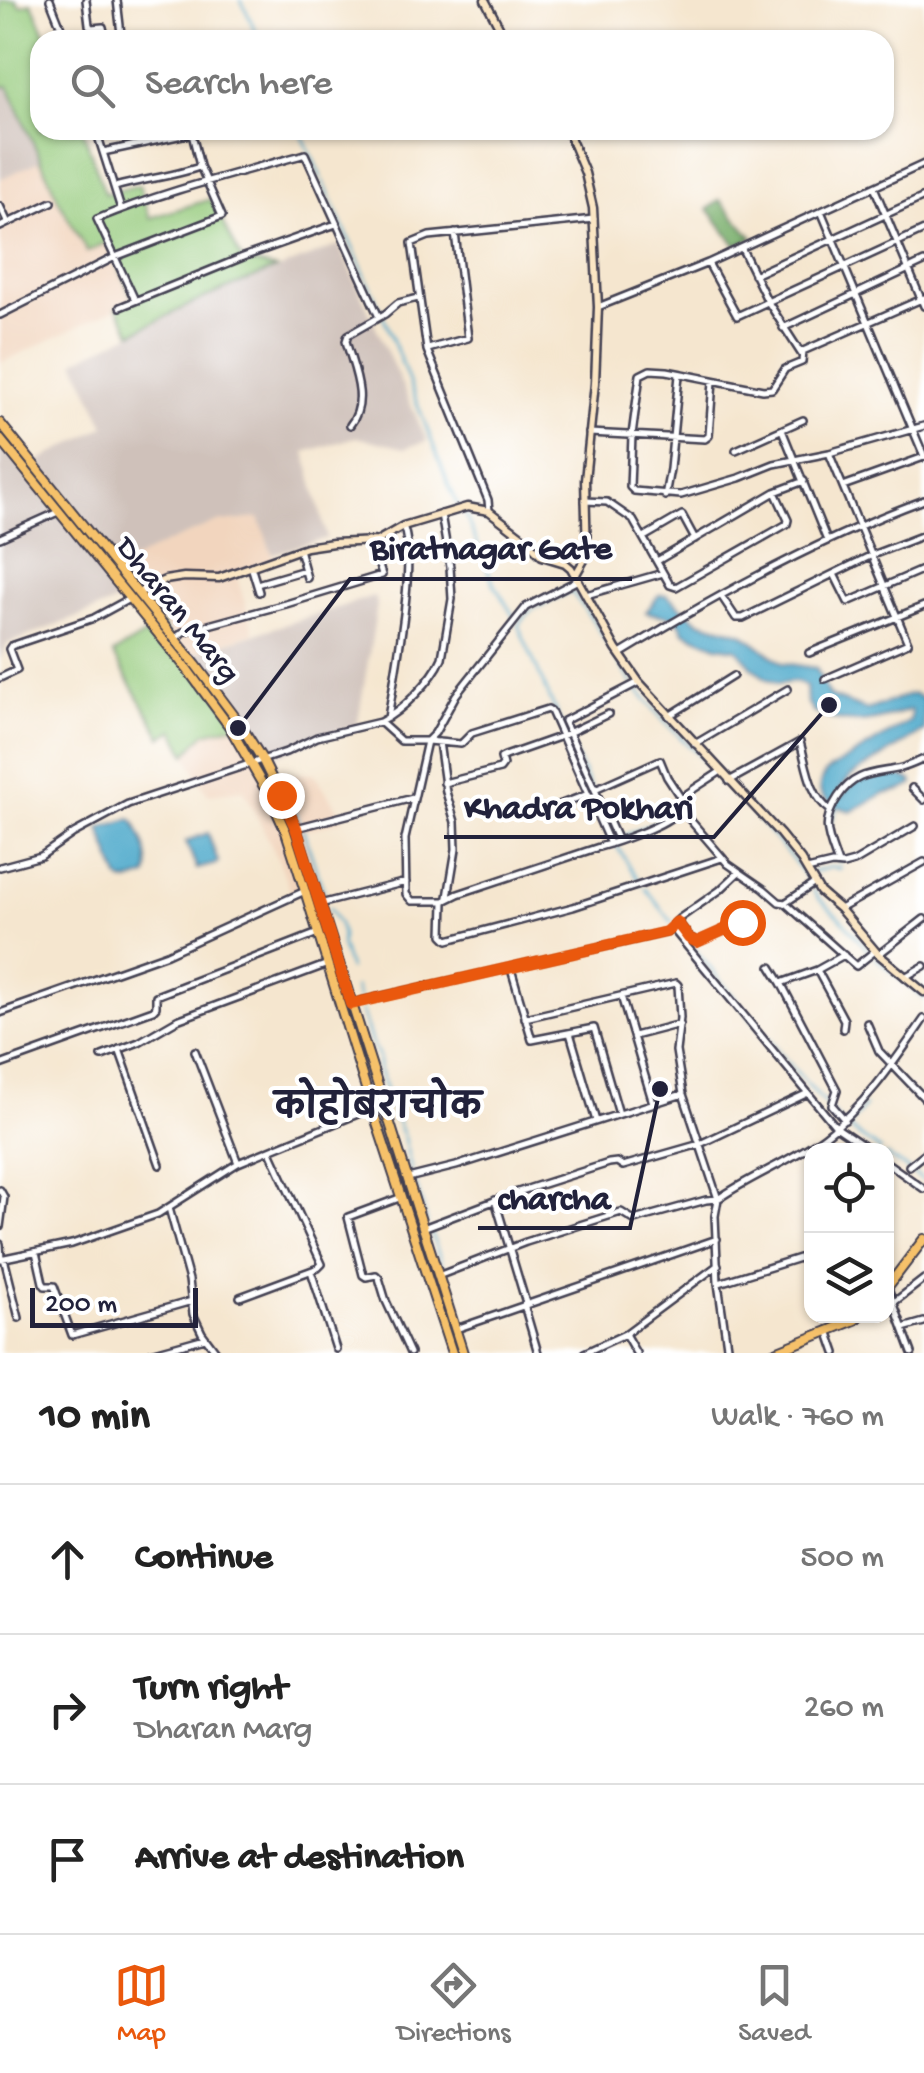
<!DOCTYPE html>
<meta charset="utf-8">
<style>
body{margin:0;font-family:"Gochi Hand","Playpen Sans Deva",sans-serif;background:#f2f2f2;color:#222}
.controls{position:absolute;right:30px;bottom:30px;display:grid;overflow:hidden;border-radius:20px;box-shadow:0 2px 8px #0004}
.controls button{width:90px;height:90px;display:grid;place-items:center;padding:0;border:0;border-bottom:2px solid #e0e0e0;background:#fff;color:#222;font:50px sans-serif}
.scale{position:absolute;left:30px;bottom:25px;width:168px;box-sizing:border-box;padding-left:10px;border:5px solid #22223b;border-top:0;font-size:28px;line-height:35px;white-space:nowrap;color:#22223b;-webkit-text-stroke:8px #fff;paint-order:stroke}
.stop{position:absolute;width:30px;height:30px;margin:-22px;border:8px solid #ea580c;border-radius:50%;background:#fff}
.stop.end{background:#ea580c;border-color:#fff;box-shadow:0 2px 10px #0008}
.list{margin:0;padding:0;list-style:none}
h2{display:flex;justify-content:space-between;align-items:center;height:130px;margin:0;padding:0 40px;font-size:42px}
h2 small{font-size:32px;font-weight:400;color:#767676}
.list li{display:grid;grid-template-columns:65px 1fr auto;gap:30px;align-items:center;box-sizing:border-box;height:150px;padding:0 40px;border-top:2px solid #e0e0e0}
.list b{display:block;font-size:38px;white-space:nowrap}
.list p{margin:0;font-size:32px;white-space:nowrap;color:#767676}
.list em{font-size:32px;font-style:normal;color:#767676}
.icon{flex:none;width:55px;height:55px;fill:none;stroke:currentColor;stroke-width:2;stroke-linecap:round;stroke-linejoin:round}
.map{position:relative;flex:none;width:924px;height:1353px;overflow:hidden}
.search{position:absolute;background:#fff;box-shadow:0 2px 8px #0004;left:30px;right:30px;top:30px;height:110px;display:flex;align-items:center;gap:25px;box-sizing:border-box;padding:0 35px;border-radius:30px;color:#767676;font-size:38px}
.sheet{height:580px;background:#fff}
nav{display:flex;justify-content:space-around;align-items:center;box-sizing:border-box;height:140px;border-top:2px solid #e0e0e0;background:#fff;font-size:28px;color:#767676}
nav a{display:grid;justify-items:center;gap:5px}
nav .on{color:#ea580c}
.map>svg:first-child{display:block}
.built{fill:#f2d5be}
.industrial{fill:#cfc1ba}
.green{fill:#95ca7b;stroke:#5c765b;stroke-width:2.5}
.forest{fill:#78ae6b;stroke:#4d6853;stroke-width:2.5}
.water{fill:#4ba8ca;stroke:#366582;stroke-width:2.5}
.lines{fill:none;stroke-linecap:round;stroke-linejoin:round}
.stream{stroke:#4ba8ca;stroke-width:2.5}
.street-casing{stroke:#423f51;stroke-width:10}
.secondary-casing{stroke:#423f51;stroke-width:11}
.primary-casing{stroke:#423f51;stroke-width:12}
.street{stroke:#fff;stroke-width:5}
.secondary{stroke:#fbe6c4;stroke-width:6}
.primary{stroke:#f6c16b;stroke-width:8}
.route{stroke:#ea580c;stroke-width:12}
.labels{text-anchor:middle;stroke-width:8;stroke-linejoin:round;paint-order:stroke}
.street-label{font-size:32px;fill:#22223b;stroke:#fff}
.neighbourhood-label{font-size:35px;font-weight:bold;fill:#22223b;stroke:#fff}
.leader{fill:none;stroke:#22223b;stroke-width:4}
.callout-dot{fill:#22223b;stroke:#fff;stroke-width:4}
.callout-label{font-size:35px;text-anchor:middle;font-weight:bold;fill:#22223b;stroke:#fff;stroke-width:8;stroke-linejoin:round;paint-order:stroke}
</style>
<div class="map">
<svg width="924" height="1353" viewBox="0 0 924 1353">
<rect width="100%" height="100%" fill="#fff"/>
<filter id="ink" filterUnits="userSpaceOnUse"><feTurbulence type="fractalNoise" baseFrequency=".01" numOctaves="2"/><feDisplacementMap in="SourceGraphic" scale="20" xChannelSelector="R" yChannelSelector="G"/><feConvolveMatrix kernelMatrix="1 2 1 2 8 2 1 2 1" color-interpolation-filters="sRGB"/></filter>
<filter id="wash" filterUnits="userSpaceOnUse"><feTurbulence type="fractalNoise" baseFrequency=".0048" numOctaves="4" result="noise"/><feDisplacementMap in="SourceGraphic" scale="40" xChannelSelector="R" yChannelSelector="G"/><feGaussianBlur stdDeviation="2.25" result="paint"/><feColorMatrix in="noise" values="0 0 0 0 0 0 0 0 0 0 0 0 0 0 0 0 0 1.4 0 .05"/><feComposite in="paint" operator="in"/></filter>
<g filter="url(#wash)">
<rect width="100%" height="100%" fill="#f5e6cf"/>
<path class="built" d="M42,160L59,201L86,251L108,242L135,300L0,363V179Z
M259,518L274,560L236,574L254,633L188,655L117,568L164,544L215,523Z
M240,724L271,776L314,773L340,812L343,820L304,831L322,884L292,897L280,863L244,790L207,794L186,754L205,733Z"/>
<path class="industrial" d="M7,85L42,160L0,179V87Z
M339,245L427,441L405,448L356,437L305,452L327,538L272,554L259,518L215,523L164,544L118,568L138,594L7,644L0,661V423L34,464L105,426L75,361L204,298Z
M374,596L377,605L372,637L358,721L354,727L334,732L286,752L262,759L188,655Z"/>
<path class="green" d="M0,0H16L20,6L32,3L48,40H40V130H83L105,194L139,185L150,218L211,199L242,260L276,269L204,298L132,333L117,307L134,300L107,242L87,252L59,201L8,86L0,87Z
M163,624L170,641L188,655L240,724L205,733L186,754L174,730L162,737L113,654Z"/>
<path class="forest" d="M720,200L753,238L736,245L708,209Z"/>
<path class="water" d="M659,595H667L698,621L742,633L782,663L816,668L829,696L867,710L908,695L915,694L924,700V731L851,776L837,793L839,797H842C851,781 876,772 895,775C901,776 906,779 912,780L913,784L902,790L883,794L852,811C830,806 808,794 827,771L910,721L912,711L909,710C872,723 851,728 813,712L807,702L806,686L796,682L778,684L765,678L753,668L737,649L717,646L684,632C677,611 664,618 646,612Z
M129,819L133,820C141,835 153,860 147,876L129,882L122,881L119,878L100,828Z
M208,833L218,862L216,864L197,869L186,841Z"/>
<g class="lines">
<path class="stream" d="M241,0L260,40
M300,130L321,177
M323,181L387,325L448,483L458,505
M464,512L494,584L514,617
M636,688L663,720L716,772
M246,719L267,754
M564,731L518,625L530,611L571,591L595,623L632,683
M567,737L613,840
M271,762L301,824
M722,777L794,861L810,883
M829,828L837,806
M303,830L326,899
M619,838L666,817L679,801
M616,845L641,884
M834,845L840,862
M813,872L832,867L841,869
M645,888L672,922
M813,890L818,898L839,917L868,950
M329,908L339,924L342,935L341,944L349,969
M678,929L786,1060L840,1121
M876,958L924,999
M355,987L359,1000
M361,1010L371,1041L379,1057V1069L389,1099
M392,1109L404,1138L412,1173
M844,1125L880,1150
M848,1128L865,1106
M886,1155L924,1181
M415,1181L427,1223
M430,1229L444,1271
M446,1277L462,1323
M464,1330L470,1353"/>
</g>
</g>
<g filter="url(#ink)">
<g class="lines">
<defs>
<path id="street" d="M50,0L66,40
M86,0L89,25L91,28L103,27L106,40
M117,0L121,34
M96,130L121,209
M103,152L192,133
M115,187C143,179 171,177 199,167
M874,187L924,306
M0,206L8,223
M821,211L924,456
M0,227L52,202
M742,249L768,302L802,355
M708,263L737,316L924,230
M754,275L924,197
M924,298L803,351L802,362L785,369L772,389L763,390L667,371L650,370L640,375L632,435L630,487L634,491L681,495L739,478L774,464L829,453L924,426
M135,300L97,219C164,191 235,174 305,154L379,317
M120,307L243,257L336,224
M598,307L708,263L924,164
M0,315L115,257L222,216L200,166L191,130
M783,328L924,262
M428,349L468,338L455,233
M350,425C370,401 353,368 346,341L348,335L385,314L398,303L418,298
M782,430L826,538
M589,433L705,439L709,436L713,381
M736,450L803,420
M843,486L924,457
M665,496L670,469L679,375
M585,501L607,502L633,520L670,585L676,587L787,524L788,520L775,492
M489,511L488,500L427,350L412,243L429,236L594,219
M644,537L682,515L695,539
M0,538L58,512
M299,549L307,578
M657,561L775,492L804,481
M251,566L259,592
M834,574L848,602L924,569
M257,584L305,570
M586,595L663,573
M722,597L736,618H743L872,555L924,535
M175,639L183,632L286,604L382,575L371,542
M809,653L924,606
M620,654C715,596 819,539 924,500
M0,678L17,670L9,649L11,646L94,618L129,599
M825,679L908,643L829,453
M669,716L733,676
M388,718C394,677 418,560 403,526
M380,722C401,712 433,680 442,658L452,599L450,567L441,514
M439,742L446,792L455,822L456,849L448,897
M695,744L788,689
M729,781L800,742C807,765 809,795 830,810
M444,783L500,769L503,765L501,758L505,756L562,736L608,714
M912,788L924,800
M595,789L660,760L667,777L682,800
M679,807L728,864L764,889L779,902L785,903L815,883
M538,813L588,794
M296,828L413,798
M618,841L564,721L639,682
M610,844L551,711L548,709L472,733L461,744L427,741L405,839L406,894L412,901H444L458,894L599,847C617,842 661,827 674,815C680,809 681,800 687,794C697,786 710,779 721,771
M838,864C828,836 820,824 838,797C855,771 875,774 901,768C909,766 917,762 924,759
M0,867L41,856L74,833L128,804L286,752L317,737L380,722L401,741H427L435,733L456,695L526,607L578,580
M807,870L832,864L843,865L854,862L915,826
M444,902L443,935L448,940L573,907L722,858
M785,903L856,966L875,951
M320,904L406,882
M840,909L924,862
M678,922L689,937L697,942L742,922
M672,928L836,1127L870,1150
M879,954L924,919
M771,967L781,983L837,1090L832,1105L845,1120
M511,969L532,1040L594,1028L619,1114
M817,970L844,1020L843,1029
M905,977L924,966
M781,983L817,970L844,955
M621,996L653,1103
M353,1003L667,932L680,918L720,890L739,872
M0,1013L167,954L305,891
M867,1023L879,1051L924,1098
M570,1033L596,1121
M634,1036L680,1024
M119,1049L160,1165
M195,1051L238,1163
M102,1056L139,1042L177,1020L328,964
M0,1065L153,1010L156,1007V996L318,933
M825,1136L829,1150
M886,1162L924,1189
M909,1166L924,1154
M408,1178L456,1166L683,1094
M0,1190L4,1197L0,1227
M402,1197L348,1217L363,1275L366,1277L376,1275L379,1278L386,1301L410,1353
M495,1200L526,1303
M169,1208L189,1280L193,1314L202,1333L217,1353
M423,1228L515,1193L609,1163L617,1162L623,1166L700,1144L808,1093
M0,1244L1,1259
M36,1252L43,1283L45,1286H54L72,1335L192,1301
M4,1258L19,1318
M0,1259L72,1244L158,1214L238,1163L382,1104
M311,1271L336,1349
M438,1276L526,1242L621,1212L634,1220L706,1200L718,1199L683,1094L676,1051L680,1018L678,985L676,983L525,1018
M719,1283L812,1254
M888,1288L912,1353
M240,1297L318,1268L322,1264L270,1151
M893,1303L924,1279
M524,1305L538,1353
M903,1328L924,1322
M456,1329L717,1239
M828,1330L836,1353
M625,1334L636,1353
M151,1353L205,1338
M584,1353L625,1334L718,1265
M728,1353L718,1283L715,1216L718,1199C752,1175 792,1161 825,1136C866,1105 895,1061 924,1019"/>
<path id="secondary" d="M485,0L506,40
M567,130L585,173L593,208L598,307L595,383L585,480L587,555L576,574
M138,594L146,588L165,580L184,577L219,578L306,547L333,543L377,541L403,526L467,507L489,511L524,538L542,556L565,563L571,568L616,649L639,682L780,834L801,860L820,892L840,909L878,954L924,992"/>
<path id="primary" d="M0,423L196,665L238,721L262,759L296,828L463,1353
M0,439L187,669L229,726L271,799L286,832L305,891L372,1108L452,1353
M886,1289L924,1239
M773,1353L855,1320L859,1316"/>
</defs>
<use href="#street" class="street-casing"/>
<use href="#secondary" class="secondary-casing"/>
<use href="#primary" class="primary-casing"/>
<use href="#street" class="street"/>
<use href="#secondary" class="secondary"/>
<use href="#primary" class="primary"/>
</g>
</g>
<g class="lines" filter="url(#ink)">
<path class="route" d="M281,795L296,828L351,1004L666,932L677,922L689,938L697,942L742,922"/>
</g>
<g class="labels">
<g class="street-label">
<text transform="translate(180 608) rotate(51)" y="11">Dharan Marg</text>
</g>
<g class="neighbourhood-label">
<text x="378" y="1117">कोहोबराचोक</text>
</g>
</g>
<path class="leader" d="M238 728L350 579H632M829 705L714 837H444M660 1089L630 1228H478"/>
<g class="callout-dot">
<circle cx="238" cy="728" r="10"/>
<circle cx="829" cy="705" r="10"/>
<circle cx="660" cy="1089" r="10"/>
</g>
<g class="callout-label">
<text x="491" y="558">Biratnagar Gate</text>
<text x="579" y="817">Khadra Pokhari</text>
<text x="554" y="1208">charcha</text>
</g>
</svg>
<div class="controls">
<button><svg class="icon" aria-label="locate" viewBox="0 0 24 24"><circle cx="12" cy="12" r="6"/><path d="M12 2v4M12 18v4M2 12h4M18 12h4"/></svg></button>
<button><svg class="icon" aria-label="layers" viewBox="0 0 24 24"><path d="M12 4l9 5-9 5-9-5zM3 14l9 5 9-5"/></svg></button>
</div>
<div class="scale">200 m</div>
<div class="stop" style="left:742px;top:922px"></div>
<div class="stop end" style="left:281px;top:795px"></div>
<div class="search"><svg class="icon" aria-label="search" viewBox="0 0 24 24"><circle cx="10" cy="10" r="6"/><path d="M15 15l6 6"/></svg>Search here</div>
</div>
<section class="sheet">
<h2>10 min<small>Walk · 760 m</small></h2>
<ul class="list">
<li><svg class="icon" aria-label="ahead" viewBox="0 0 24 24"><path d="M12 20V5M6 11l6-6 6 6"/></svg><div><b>Continue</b></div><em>500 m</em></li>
<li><svg class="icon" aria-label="right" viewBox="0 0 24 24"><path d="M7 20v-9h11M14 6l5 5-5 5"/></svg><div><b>Turn right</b><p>Dharan Marg</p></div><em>260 m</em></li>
<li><svg class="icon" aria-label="arrive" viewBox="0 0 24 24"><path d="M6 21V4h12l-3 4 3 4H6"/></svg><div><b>Arrive at destination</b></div></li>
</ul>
</section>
<nav>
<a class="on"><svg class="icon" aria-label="map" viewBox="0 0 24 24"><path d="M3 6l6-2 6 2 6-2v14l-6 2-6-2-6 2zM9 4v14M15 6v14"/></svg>Map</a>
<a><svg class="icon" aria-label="directions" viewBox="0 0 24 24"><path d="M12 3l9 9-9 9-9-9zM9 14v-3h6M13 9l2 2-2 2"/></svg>Directions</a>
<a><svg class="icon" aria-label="saved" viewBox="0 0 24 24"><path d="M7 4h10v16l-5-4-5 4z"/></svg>Saved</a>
</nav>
